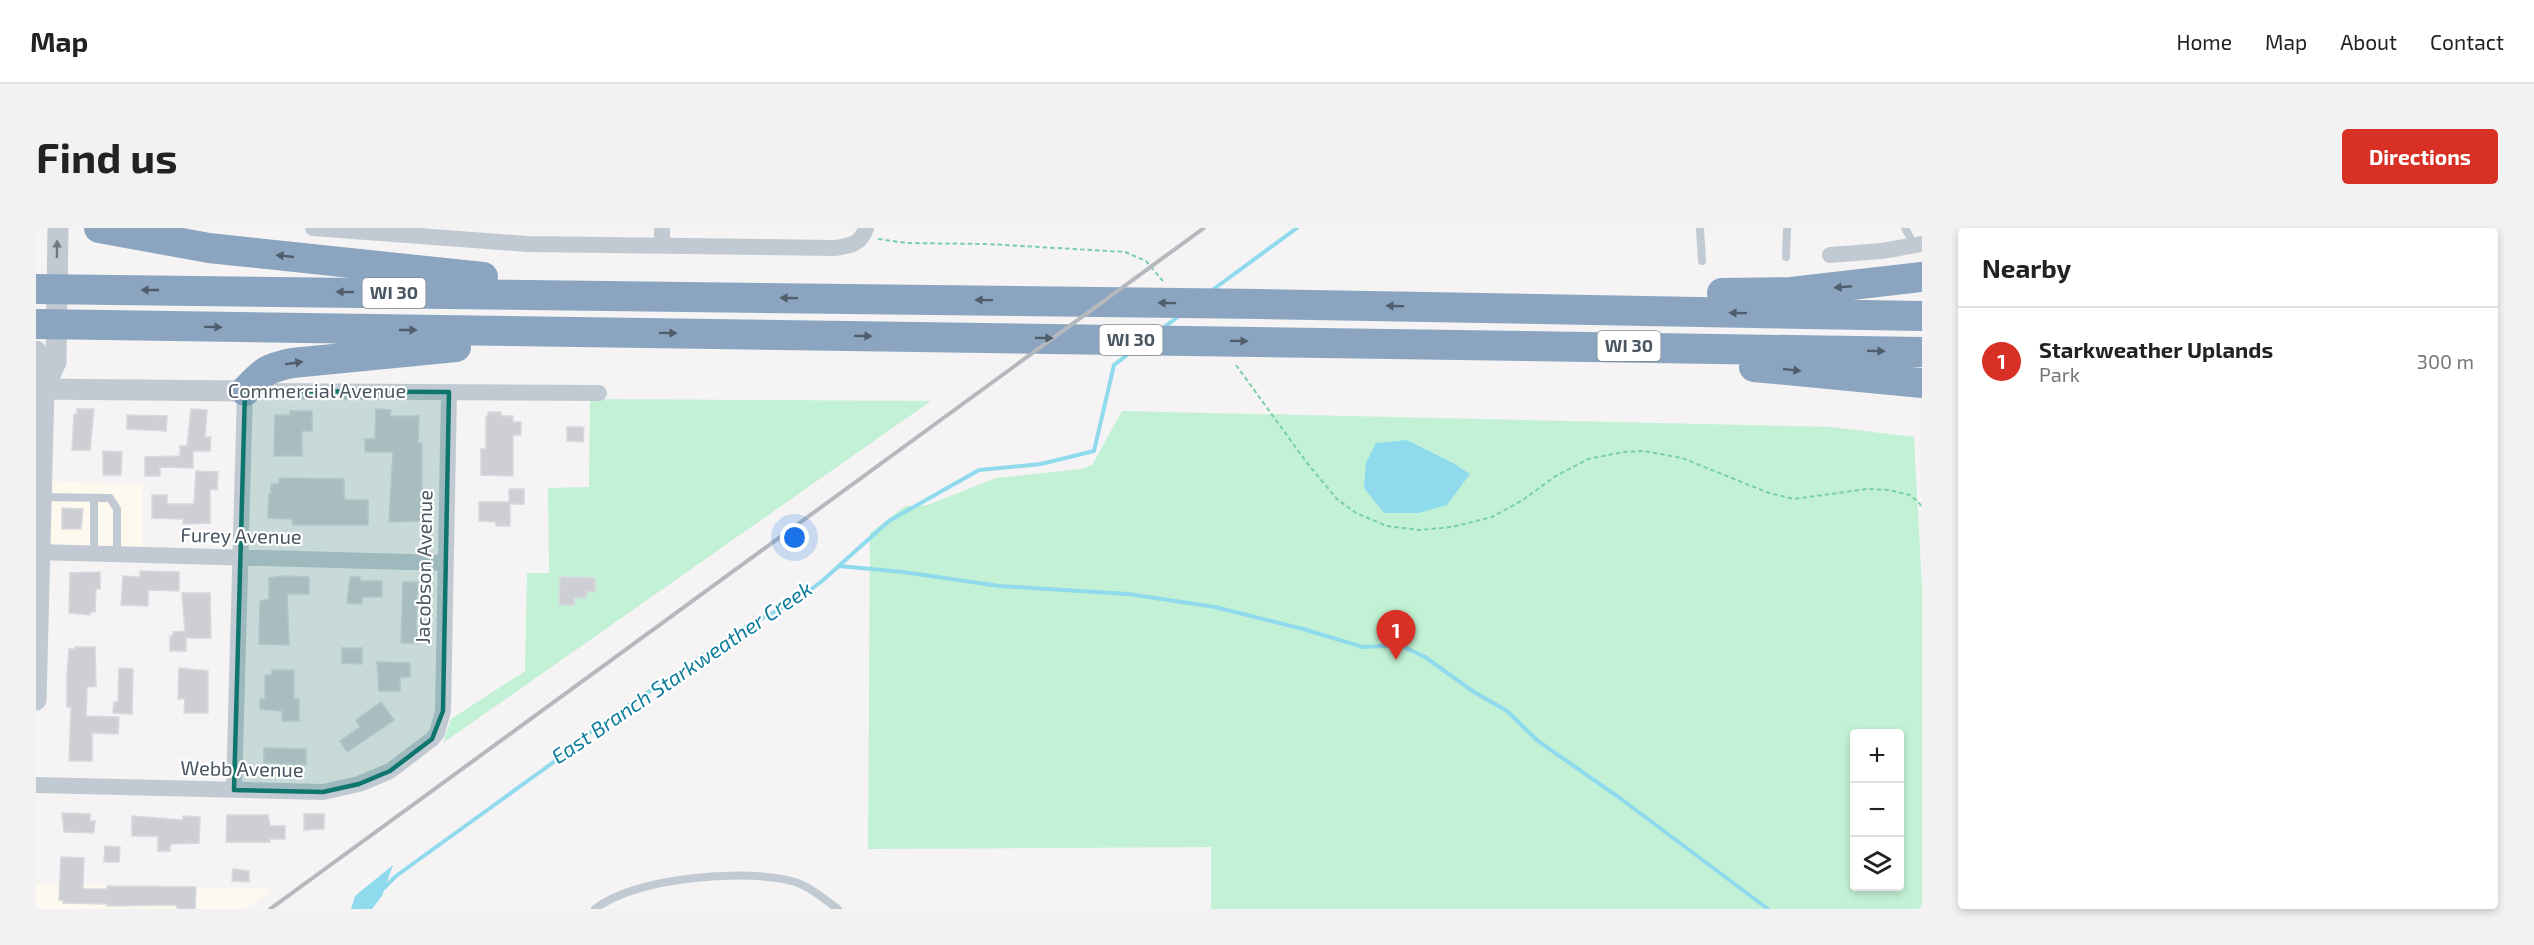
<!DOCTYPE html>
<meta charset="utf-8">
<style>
body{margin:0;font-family:"Exo 2",sans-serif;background:#f2f2f2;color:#222}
.controls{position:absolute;right:18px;bottom:18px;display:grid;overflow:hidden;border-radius:6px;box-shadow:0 3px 9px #0003}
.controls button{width:54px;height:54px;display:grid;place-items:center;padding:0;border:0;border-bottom:2px solid #e0e0e0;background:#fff;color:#222;font:30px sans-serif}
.you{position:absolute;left:759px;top:310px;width:21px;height:21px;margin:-15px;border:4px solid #fff;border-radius:50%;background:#1a73e8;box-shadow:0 0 0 9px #1a73e833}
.badge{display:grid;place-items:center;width:39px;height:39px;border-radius:50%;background:#d93025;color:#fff;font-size:20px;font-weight:700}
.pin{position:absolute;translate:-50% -50px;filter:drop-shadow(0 2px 3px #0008)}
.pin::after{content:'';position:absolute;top:32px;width:21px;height:18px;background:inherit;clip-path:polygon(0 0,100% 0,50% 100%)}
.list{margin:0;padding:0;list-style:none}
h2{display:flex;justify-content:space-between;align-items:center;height:78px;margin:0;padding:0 24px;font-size:26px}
h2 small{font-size:20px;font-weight:400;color:#767676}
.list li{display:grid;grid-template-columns:39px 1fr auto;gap:18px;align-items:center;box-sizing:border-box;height:108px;padding:0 24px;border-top:2px solid #e0e0e0}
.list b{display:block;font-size:22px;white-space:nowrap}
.list p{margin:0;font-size:20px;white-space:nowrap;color:#767676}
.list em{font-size:20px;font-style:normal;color:#767676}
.icon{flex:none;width:33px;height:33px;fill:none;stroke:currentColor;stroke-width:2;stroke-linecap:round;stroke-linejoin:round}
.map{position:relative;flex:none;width:1886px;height:681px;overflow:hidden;border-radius:6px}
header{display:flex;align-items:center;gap:36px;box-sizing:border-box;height:84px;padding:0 30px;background:#fff;border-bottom:2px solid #e0e0e0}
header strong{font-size:28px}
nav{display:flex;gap:33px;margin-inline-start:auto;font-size:21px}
.intro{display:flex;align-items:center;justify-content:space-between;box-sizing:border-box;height:144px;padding:0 36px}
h1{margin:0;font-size:42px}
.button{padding:15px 27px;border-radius:6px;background:#d93025;color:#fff;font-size:21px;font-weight:700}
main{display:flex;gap:36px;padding:0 36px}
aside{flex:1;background:#fff;border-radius:6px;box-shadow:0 3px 9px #0003}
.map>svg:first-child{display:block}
.commercial{fill:#fdf9ef}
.green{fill:#c3f1d5;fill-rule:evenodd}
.water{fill:#90daee}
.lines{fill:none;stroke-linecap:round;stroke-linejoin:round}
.stream{stroke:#90daee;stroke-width:4}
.building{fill:#cdcfd5;stroke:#d7d9de;stroke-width:1.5}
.path{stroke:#7ad0a6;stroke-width:2;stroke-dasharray:4.5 3;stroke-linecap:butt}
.service{stroke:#c1cad2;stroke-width:8}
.minor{stroke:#c1cad2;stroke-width:16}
.tertiary{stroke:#c1cad2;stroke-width:21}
.motorway{stroke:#8ba5c1;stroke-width:30}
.rail{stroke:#b5b8bd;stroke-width:4}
.oneway{fill:#6e7983}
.oneway2{fill:#505e6b}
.marked{fill:#0f766e;fill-opacity:0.2;stroke:#0f766e;stroke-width:4.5;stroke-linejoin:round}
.labels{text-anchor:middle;stroke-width:4.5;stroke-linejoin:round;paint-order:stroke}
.shield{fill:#fff;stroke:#808990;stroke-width:1.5}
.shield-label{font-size:18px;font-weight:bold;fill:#4a5661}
.street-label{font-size:20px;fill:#4a5661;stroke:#fff}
.water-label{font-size:21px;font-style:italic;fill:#0c7c9b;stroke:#fff}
</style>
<header>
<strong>Map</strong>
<nav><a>Home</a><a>Map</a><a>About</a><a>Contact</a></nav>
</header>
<div class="intro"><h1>Find us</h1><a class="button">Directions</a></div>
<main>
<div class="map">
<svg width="1886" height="681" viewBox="0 0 1886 681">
<rect width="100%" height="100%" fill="#f5f3f3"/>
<path class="commercial" d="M7,253L106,256V327L0,324Z
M0,655L236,661L209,681H0Z"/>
<path class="green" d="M554,171L895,173L407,515L415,491L489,443L491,345H513L512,260L553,259Z
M1086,183L1795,199L1878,209L1886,358V681H1175V619L832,621L834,305L869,278L892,277L960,250L1045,241L1056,237ZM1818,506H1864V658H1818Z"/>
<path class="water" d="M1371,212L1417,235L1434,246L1411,277L1383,285H1348L1328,260L1330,235L1340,215Z
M357,637L346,668L336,681H315L319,668Z"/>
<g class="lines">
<path class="stream" d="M1175,63L1261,0
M1127,100L1143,88
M803,338L867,344L963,358L1092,366L1179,379L1267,401L1327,419L1364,417L1389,429L1438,464L1471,483L1502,513L1581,568L1732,681
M348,660L360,648L515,536L566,495L714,396L757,375L786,353L853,293L943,242L1005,236L1058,223L1078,137L1095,124"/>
</g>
<path class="building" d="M41,181H58L54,222H36L38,186H41Z
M155,181L171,182L169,209H175L174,223H157V240L124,239V248H109V229L144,228V218H151Z
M340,181L355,182L354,188H383L382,215H386V293L353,294L357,224H329V211H339Z
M254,183H276V203H266V228H238L239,187H254Z
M452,184H465V188H477V194H485V207H477V248L445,247V221H450V189H452Z
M91,187L131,188L130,203L91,201Z
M531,199H548L547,214L531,213Z
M67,223L86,224L85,247H67Z
M160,243L182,244L181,262L174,261V295L147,296V291L116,290V267H131V276H158Z
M243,250L308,251V272H332V297H257L256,291L232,290L233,266H235V256H243Z
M473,261H488V276H474V298H460V294L443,293V274H473Z
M26,280L47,281L45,301H26Z
M104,343L143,344V363L112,362V378L85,377L87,348L104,349Z
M64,344V361H60L59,384H54V387L33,385L34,345Z
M247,348L273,349V366H251L253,417L223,416L224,373L233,371V350Z
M314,349H324V353H346V369H326V376L311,375Z
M524,349L559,350V364L551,363L550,370H538V377H523Z
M367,354H382L380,402H384L383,415H365Z
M146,365H174L175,410H150V423H134V408H137V404L149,403Z
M39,419H59L60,458L51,459L50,488L83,489L82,506L56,505V533H33L35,479H31V445L33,421H39Z
M306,420H326V436L306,435Z
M341,434L374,435V449H364V463H343Z
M83,440L97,441L96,486L77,485L78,474H82Z
M143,440L172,443V485H148L149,471H142Z
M236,442H258V471H263V493H246V483L224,481V471H229V447H236Z
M345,474L358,492L311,524L304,513L324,499L320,492Z
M228,520L270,521V537L228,535Z
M26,585L54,586V593H59L58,605L28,604Z
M268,586H288V601L268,602Z
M191,587H232L234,598H249V611H234V614H190Z
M96,588L147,592V588L164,589L163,615L136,616L134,618V623H122V608H96Z
M69,618L84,619L83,634H68Z
M25,629L48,630L47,661H71V658L160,659L159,681H142L139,677L71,678V676L27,675V672H23Z
M197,641L213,643V654L196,653Z"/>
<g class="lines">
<path class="path" d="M842,11L871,15L952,16L1089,24L1110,33L1127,53
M1200,137L1271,235L1301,271L1320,285L1351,298L1383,302L1416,299L1456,289L1487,272L1518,249L1552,231L1587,224L1608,223L1646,230L1733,265L1758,271L1831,261L1852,262L1874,267L1884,276L1886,281"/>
<path class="service" d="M1664,0L1666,33
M1869,0L1878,17
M1750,29L1751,0
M6,269L74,270L81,281V326
M58,326V270
M559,681C598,649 712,640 759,654C775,659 789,672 802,681"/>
<path class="minor" d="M277,0L491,16L799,20C814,18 825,16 830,0
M626,18V0
M1794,27L1846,23L1886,16
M0,324L409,335
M0,557L287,564L323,556L354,543L396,511L401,505L407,483L413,164
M198,562L209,163L563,165"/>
<path class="tertiary" d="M0,123L8,161L0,472
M0,161L209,163
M8,161L20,134L22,0"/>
<path class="motorway" d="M63,0L173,20L447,49
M0,61L1226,76L1886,88
M1686,65L1755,64L1886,49
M0,96L1886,124
M1718,139L1886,155
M209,163C228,144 228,141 256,135L420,119"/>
<path class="rail" d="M234,681L1168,0"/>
</g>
<defs><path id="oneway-solid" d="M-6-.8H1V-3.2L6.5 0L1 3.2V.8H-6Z" transform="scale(1.5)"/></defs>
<use class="oneway" href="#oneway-solid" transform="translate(21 21) rotate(-89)"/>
<g class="oneway2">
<use href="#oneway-solid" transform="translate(249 28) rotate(-174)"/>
<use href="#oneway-solid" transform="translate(1807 59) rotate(175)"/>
<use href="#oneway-solid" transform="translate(114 62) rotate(-180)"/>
<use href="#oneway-solid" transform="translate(309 64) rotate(-179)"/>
<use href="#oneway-solid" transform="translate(753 70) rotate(-179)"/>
<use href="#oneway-solid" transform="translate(948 72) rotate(-179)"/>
<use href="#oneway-solid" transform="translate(1131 75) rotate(-179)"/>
<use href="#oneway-solid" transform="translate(1359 78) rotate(-179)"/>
<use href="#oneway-solid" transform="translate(1702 85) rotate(-179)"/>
<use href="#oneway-solid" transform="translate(177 99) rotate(1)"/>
<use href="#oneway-solid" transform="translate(372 102)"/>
<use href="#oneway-solid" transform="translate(632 105) rotate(1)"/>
<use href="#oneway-solid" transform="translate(827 108) rotate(1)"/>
<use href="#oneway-solid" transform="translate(1008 110) rotate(1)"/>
<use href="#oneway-solid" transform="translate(1203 113) rotate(1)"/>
<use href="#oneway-solid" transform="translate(1840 123) rotate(1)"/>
<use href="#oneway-solid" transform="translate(258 135) rotate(-9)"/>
<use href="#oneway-solid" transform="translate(1756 142) rotate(6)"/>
</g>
<path class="marked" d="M209,163L413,164L407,483L396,511L354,543L323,556L287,564L198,562Z"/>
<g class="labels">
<g class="shield">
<rect x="326.5" y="50" width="63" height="30" rx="4.5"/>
<rect x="1063.5" y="97" width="63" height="30" rx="4.5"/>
<rect x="1561.5" y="103" width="63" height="30" rx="4.5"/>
</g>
<g class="shield-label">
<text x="358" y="71">WI 30</text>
<text x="1095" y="118">WI 30</text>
<text x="1593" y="124">WI 30</text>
</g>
<g class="street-label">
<text x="281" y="170">Commercial Avenue</text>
<text transform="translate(205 308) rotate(1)" y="7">Furey Avenue</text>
<text transform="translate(388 339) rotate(-89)" y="7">Jacobson Avenue</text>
<text transform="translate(206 541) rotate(1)" y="7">Webb Avenue</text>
</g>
<g class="water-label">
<text transform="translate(646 445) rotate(-34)" y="7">East Branch Starkweather Creek</text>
</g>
</g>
</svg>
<div class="controls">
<button>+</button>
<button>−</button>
<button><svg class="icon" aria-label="layers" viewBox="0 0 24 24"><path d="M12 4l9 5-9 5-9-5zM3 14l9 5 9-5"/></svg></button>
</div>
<div class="you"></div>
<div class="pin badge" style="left:1360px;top:432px">1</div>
</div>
<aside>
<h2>Nearby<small></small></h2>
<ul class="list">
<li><span class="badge">1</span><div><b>Starkweather Uplands</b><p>Park</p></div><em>300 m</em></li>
</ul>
</aside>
</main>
